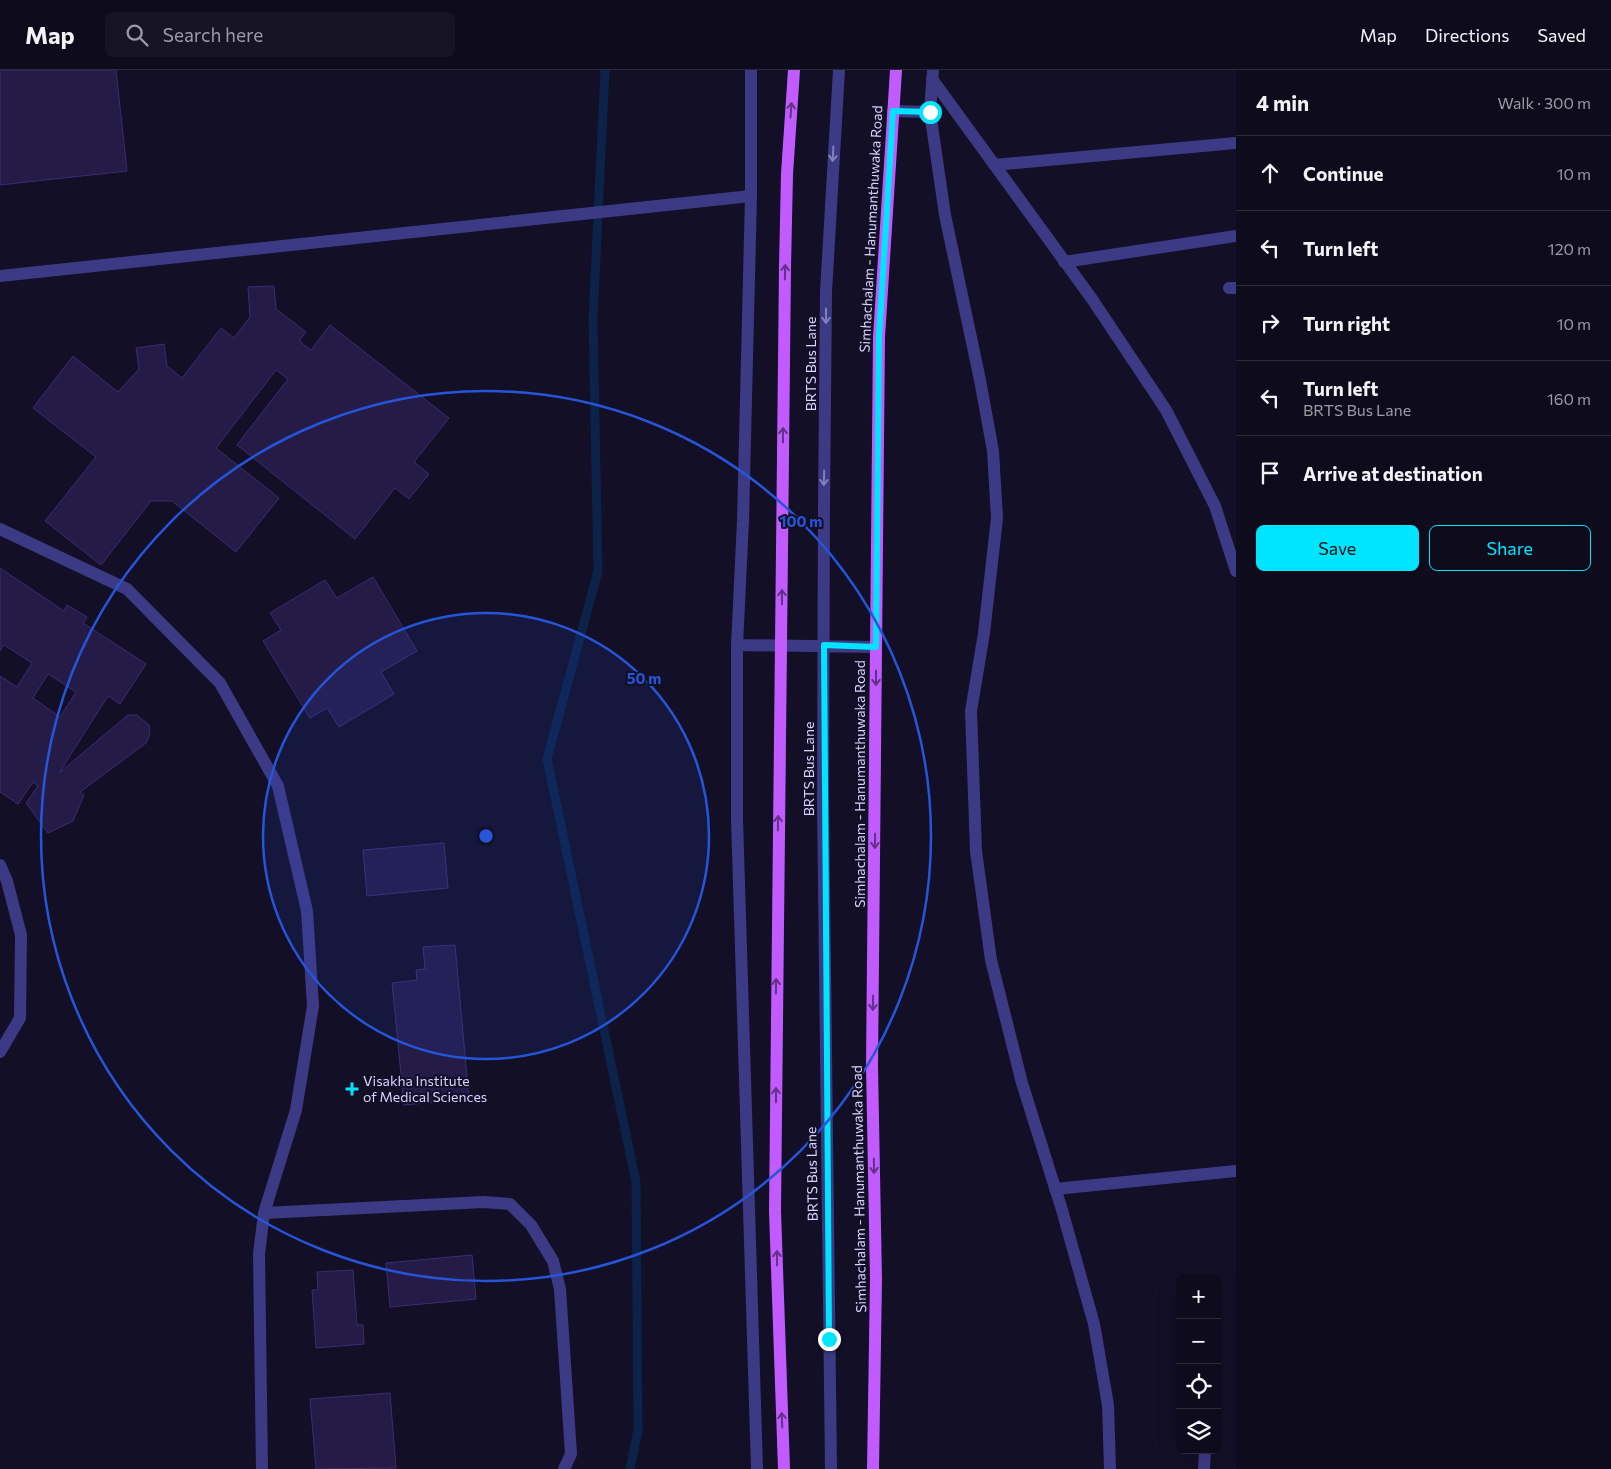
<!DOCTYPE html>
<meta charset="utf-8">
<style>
body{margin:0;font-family:Commissioner,sans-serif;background:#171425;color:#f1f3f6}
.controls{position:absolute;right:15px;bottom:15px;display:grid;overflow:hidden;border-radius:8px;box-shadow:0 5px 20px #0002}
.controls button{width:45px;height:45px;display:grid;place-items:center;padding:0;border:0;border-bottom:1px solid #2e2b3b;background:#0e0b1c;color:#f1f3f6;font:25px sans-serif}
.stop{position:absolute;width:15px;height:15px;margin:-11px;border:4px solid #00e5ff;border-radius:50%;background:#fff}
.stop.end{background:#00e5ff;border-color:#fff;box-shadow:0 1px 5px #0008}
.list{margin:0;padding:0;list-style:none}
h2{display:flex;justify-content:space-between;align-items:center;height:65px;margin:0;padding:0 20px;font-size:21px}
h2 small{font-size:16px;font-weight:400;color:#9b9ba3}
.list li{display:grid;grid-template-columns:32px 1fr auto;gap:15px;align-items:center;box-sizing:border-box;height:75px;padding:0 20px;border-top:1px solid #2e2b3b}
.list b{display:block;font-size:19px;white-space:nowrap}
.list p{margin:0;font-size:16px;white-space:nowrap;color:#9b9ba3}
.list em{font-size:16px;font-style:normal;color:#9b9ba3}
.actions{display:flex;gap:10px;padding:15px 20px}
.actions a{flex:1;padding:11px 0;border:1px solid #00e5ff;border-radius:8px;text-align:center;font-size:18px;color:#00e5ff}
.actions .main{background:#00e5ff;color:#111}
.icon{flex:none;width:28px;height:28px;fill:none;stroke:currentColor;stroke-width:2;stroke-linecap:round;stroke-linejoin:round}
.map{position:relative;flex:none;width:1236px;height:1399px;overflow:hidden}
header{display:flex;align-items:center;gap:30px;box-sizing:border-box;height:70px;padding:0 25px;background:#0e0b1c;border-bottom:1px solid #2e2b3b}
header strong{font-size:24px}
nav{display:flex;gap:28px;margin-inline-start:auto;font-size:18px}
.search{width:350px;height:45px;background:#171425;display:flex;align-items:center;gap:12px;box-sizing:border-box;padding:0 18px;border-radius:8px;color:#9b9ba3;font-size:19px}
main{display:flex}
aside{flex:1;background:#0e0b1c}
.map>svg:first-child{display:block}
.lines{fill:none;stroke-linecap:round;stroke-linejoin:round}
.stream{stroke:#0c2248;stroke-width:9}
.building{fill:#241b47;stroke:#3b2d73;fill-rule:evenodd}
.service{stroke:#3d3a85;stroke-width:12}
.minor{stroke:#3d3a85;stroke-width:12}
.tertiary{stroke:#3d3a85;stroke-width:12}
.primary{stroke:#c25bff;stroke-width:12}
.oneway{stroke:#623188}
.oneway2{stroke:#837fbc}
.route{stroke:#00e5ff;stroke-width:6}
.ring{fill:none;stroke:#2655da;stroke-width:2.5}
.poi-dot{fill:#00e5ff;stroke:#130f26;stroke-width:2}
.labels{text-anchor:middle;stroke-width:4;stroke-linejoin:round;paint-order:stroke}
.street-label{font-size:14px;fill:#d9d4ff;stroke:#130f26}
.poi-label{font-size:14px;fill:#d9d4ff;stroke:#130f26;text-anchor:start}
.centre{fill:#2655da;stroke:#130f26;stroke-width:2.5}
.ring-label{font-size:15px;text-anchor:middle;font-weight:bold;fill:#2655da;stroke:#130f26;stroke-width:4;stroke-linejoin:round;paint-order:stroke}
</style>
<header>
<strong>Map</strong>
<div class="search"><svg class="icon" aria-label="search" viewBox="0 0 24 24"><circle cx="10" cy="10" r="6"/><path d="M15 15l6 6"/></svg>Search here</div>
<nav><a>Map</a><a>Directions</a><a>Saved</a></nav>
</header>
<main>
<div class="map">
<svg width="1236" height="1399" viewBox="0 0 1236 1399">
<rect width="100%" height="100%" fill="#130f26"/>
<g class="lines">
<path class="stream" d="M605,0L593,249L598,501L547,689L636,1112L638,1360L630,1399"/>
</g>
<path class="building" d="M0,0H116L127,101L0,115Z
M274,216L276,239L306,262L299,271L311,280L330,255L449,348L414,392L429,404L409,429L395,418L355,469L237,375L288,309L276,300L216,378L279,428L236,482L172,431H151L101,495L45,451L96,387L33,338L73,286L118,322L139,299L136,278L164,274L167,296L182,308L221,258L234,268L250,247L248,217Z
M0,498L64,541L67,535L87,547L83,553L146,594L120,634L108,626L59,703L128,645H137L149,655L150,664L146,673L80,722L84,725L73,751L48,763L26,733L38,716L33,712L18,734L0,722V606L17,617L32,593L4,575L0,581ZM48,604L76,622L60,647L33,628Z
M373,507L417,581L381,602L394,624L339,657L327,638L310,648L263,571L281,560L270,543L325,510L337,528Z
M444,773L448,818L367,826L363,780Z
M455,875L469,1029L404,1035L392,913L417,910L416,900L425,899L423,877Z
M472,1185L476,1229L390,1237L386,1193Z
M353,1200L357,1255H363L364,1274L316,1278L312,1220H318L317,1202Z
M390,1323L396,1398L316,1399L310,1329Z"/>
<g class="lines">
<path class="service" d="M0,206L751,126
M0,459L127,519L220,613L278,716L307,841L313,936L296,1040L264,1143L259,1184L262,1399
M0,795L7,811L21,865L20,948L0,982
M264,1143L484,1132L510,1134L531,1155L553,1191L560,1219L571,1384L564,1399"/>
<path class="minor" d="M933,0L930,42L945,145L980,310L993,381L997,448L984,563L971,641L976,781L991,890L1022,1013L1062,1140L1094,1254L1108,1335L1110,1399
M932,9L1092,229L1166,340L1215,436L1236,501
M893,41L930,42
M994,95L1236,73
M1064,192L1236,166
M1229,218H1236
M1055,1119L1236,1101
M1204,1399L1205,1380"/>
<path class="tertiary" d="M751,0V126L743,451L737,575V749L757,1399
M737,575L876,577
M831,1399L823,731L824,436L826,222L839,0"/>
<path class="primary" d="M784,1399L775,1141L785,197L787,104L794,0
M873,1399L876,1209L872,996L879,267L896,0"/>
</g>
<defs><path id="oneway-shaft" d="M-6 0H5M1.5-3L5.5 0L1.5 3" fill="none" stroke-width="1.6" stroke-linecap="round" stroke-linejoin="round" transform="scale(1.25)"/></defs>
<g class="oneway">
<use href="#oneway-shaft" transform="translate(791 40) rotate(-86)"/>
<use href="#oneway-shaft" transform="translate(785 202) rotate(-89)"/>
<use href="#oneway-shaft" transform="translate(783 365) rotate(-90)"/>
<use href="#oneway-shaft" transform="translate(782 527) rotate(-90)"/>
<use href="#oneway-shaft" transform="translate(876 608) rotate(90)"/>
<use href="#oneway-shaft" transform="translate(778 753) rotate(-89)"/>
<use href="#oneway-shaft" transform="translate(875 771) rotate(91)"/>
<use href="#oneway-shaft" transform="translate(776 916) rotate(-89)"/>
<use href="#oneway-shaft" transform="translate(873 933) rotate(91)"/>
<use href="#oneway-shaft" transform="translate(776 1025) rotate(-90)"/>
<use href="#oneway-shaft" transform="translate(874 1096) rotate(89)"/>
<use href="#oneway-shaft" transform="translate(777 1188) rotate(-91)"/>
<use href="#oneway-shaft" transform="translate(782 1350) rotate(-92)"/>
</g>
<g class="oneway2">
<use href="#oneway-shaft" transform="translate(833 84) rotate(93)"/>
<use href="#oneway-shaft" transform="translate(826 246) rotate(90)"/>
<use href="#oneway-shaft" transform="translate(824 408) rotate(91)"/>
</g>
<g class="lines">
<path class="route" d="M829,1269L824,575L876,577L879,267L893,41L930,42"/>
</g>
<circle cx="486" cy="766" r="223" fill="#2655da" fill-opacity=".12"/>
<g class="ring">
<circle cx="486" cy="766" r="223"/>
<circle cx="486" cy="766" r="445"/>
</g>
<path class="poi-dot" d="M349.5 1011.5h5v5h5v5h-5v5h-5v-5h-5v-5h5z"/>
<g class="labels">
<g class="street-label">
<text transform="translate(871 159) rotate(-87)" y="5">Simhachalam - Hanumanthuwaka Road</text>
<text transform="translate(811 294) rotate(-90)" y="5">BRTS Bus Lane</text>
<text transform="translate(809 699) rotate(-90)" y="5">BRTS Bus Lane</text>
<text transform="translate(860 714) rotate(-90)" y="5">Simhachalam - Hanumanthuwaka Road</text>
<text transform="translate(812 1104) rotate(-91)" y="5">BRTS Bus Lane</text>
<text transform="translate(859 1119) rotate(-91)" y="5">Simhachalam - Hanumanthuwaka Road</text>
</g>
<g class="poi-label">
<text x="363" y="1016">Visakha Institute<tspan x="363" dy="16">of Medical Sciences</tspan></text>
</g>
</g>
<circle cx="486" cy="766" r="8" class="centre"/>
<g class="ring-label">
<text x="801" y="457">100 m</text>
<text x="644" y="614">50 m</text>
</g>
</svg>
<div class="controls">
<button>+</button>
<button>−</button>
<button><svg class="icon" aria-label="locate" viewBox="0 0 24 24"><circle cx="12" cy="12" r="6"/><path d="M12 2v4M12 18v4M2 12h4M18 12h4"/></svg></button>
<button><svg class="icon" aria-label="layers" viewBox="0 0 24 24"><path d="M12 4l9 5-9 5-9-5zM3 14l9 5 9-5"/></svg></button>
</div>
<div class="stop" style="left:930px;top:42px"></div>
<div class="stop end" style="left:829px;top:1269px"></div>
</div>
<aside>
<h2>4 min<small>Walk · 300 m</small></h2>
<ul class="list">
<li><svg class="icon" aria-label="ahead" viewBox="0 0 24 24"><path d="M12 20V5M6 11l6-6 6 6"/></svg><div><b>Continue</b></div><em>10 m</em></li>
<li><svg class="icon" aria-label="left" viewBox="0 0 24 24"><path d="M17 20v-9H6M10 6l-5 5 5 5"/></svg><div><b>Turn left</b></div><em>120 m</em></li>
<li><svg class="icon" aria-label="right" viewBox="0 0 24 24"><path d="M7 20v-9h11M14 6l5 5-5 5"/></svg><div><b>Turn right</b></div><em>10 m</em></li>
<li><svg class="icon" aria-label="left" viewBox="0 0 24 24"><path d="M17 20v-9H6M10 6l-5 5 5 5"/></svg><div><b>Turn left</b><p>BRTS Bus Lane</p></div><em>160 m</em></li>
<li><svg class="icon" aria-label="arrive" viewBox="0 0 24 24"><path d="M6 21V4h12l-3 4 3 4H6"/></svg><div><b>Arrive at destination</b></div></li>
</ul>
<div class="actions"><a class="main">Save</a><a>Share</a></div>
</aside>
</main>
